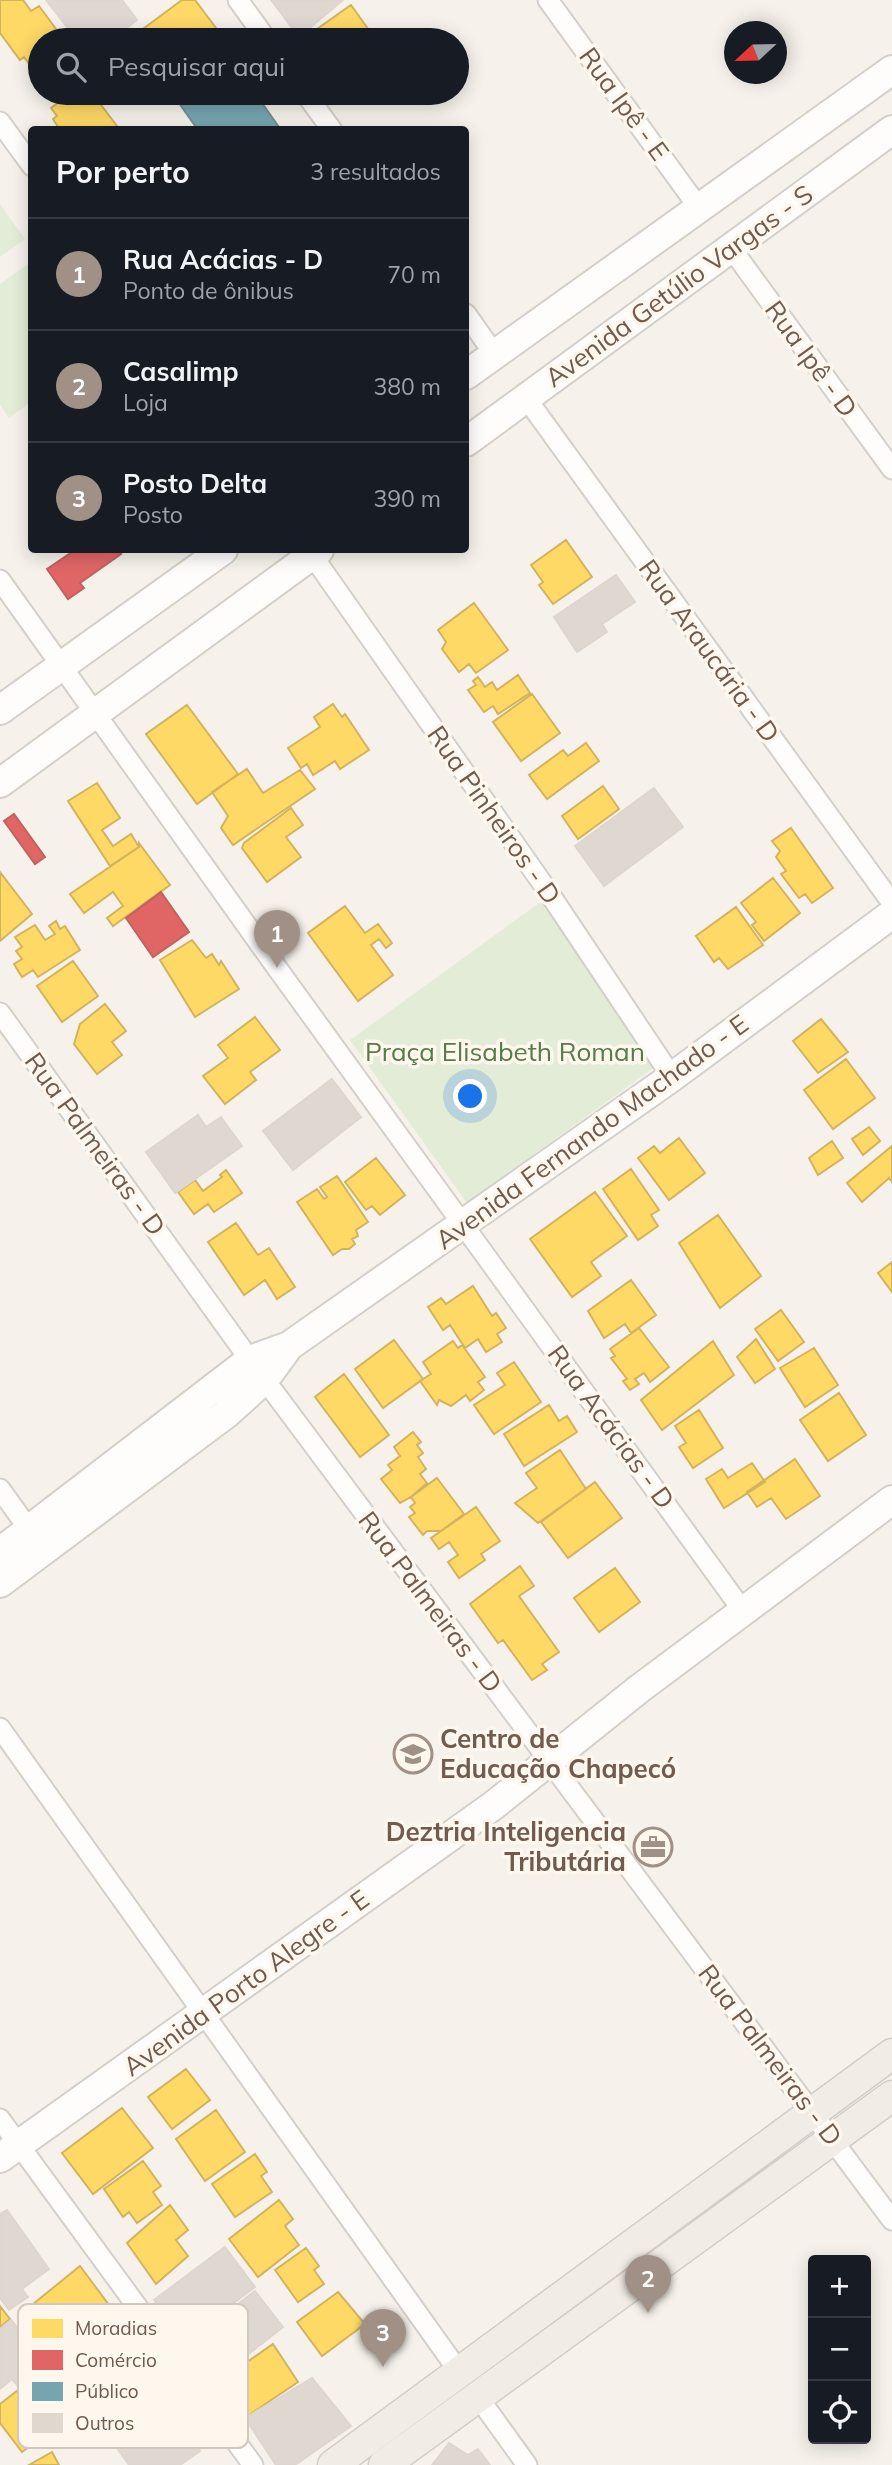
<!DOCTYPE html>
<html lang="pt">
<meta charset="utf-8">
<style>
body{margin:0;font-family:Mulish,sans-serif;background:#20242c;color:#f1f3f6}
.controls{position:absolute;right:21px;bottom:21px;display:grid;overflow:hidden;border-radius:7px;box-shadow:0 4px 18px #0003}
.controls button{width:63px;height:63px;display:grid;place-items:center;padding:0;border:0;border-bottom:2px solid #363941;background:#171b24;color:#f1f3f6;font:35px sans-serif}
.compass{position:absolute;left:724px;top:21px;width:63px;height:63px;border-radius:50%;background:#171b24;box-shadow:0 4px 18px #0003;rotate:248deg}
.you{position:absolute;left:471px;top:1097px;width:24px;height:24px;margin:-18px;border:5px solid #fff;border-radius:50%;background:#1a73e8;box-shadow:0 0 0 10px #1a73e833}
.badge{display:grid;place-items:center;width:46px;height:46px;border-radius:50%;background:#a09085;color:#fff;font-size:23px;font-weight:700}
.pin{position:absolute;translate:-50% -58px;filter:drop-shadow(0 2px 4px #0008)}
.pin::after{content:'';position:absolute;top:37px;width:24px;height:21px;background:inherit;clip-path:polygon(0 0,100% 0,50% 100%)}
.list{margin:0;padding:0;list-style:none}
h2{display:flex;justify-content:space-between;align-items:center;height:91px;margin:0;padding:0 28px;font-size:30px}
h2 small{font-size:23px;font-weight:400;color:#9ea1a6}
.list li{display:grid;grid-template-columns:46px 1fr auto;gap:21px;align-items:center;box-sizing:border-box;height:112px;padding:0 28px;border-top:2px solid #363941}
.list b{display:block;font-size:26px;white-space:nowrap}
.list p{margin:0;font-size:23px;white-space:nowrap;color:#9ea1a6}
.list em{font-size:23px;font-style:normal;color:#9ea1a6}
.icon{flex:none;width:38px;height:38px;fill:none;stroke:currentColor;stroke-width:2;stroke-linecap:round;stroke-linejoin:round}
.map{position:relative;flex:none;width:892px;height:2465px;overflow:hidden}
.search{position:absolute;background:#171b24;box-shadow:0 4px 18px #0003;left:28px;top:28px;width:441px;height:77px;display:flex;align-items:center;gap:18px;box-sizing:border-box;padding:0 24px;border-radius:38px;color:#9ea1a6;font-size:26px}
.panel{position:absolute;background:#171b24;box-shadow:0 4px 18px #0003;left:28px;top:126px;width:441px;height:427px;border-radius:7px}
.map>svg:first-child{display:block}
.green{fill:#e3ecd7}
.homes{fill:#ffd966;stroke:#d4b35f;stroke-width:2}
.shops{fill:#e06666;stroke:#bf635f;stroke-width:2}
.public{fill:#76a5af;stroke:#748f92;stroke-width:2}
.building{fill:#dfd8d1;stroke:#ded6ce;stroke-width:2}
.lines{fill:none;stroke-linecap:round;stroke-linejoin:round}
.street-casing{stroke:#d5cfc9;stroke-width:23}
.secondary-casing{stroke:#d5cfc9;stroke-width:32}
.primary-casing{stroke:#d4cdc7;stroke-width:33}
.street{stroke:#fefdfc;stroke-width:19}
.secondary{stroke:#fefdfc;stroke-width:28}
.primary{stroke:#f1ede6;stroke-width:30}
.labels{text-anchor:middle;stroke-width:7;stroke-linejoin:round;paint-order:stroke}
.street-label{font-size:26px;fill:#715b4e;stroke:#fdf7ed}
.park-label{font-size:26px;fill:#577b4a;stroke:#fdf7ed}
.poi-label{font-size:26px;font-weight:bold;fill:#715b4e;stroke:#fdf7ed;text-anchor:start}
.key{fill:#fdf7ed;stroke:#d3c8bd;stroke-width:2}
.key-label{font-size:19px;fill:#715b4e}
</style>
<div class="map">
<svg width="892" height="2465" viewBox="0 0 892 2465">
<rect width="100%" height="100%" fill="#f6f2eb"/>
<path class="green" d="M0,204L25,239L0,257Z
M31,262V402L9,418L0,405V284Z
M542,901L659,1064L467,1203L350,1040Z"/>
<path class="homes" d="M0,0H23L31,11L39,6L56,29L47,35L51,40H40V66L34,71L24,57L20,60L0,33Z
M182,0H195L225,40H128Z
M351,5L376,40H314L310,34Z
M71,93H92L120,130H60L53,119L57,116L51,108Z
M566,540L592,577L553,604L539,585L543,582L531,565Z
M474,603L508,650L476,673L469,664L459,672L442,649L446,642L438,630Z
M518,675L530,693L498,714L493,706L484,712L468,690L476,685L473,681L478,677L485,687L492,682L497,690Z
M532,694L560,733L521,761L493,722Z
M333,704L342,717L345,714L369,750L340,769L335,761L313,775L307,764L301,768L288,748L320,727L314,717Z
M187,705L238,774L197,804L146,734Z
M586,743L599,761L547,799L529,775L563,750L568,756Z
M247,769L263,793L300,770L315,789L233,845L221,828L228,816L212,792Z
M97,783L120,818L102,830L113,846L131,834L139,847L110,866L68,801Z
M603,786L619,809L578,839L562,816Z
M291,808L303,825L286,837L301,857L267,882L242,848L244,843Z
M791,828L833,888L812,903L805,894L799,898L781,874L786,871L776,857L780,851L772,841Z
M139,843L170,885L113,926L107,918L123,906L113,892L84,913L70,894L139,847Z
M0,872L32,914L0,941Z
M773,878L800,913L764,941L752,925L756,922L741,903Z
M345,906L365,933L378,924L392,943L386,948L379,939L371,945L393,975L358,1001L308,933Z
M736,907L763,945L728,969L719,958L714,962L696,936Z
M56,921L60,929L65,926L80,950L38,977L33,970L22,977L14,964L22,959L16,951L22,947L15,937L35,925L45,940L55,934L49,926Z
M192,940L206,958L212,954L219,965L221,961L239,989L195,1017L160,960Z
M73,961L98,996L62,1022L37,986Z
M105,1004L126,1031L112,1042L122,1055L97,1074L74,1044L80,1024Z
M255,1017L280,1050L250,1072L256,1080L225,1104L203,1076L228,1058L218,1045Z
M821,1019L848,1052L818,1073L793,1041Z
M846,1059L875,1098L833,1129L804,1090Z
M869,1127L880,1141L863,1155L852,1139Z
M679,1138L705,1173L669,1200L638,1158L654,1146L660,1153Z
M832,1141L843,1158L818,1175L809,1158Z
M892,1146V1182L889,1178L862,1202L847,1183Z
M376,1158L405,1195L380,1215L372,1206L366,1210L345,1182Z
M631,1169L659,1210L651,1215L658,1226L638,1240L603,1189Z
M226,1170L242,1193L214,1212L208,1204L194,1214L178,1192L195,1180L203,1191L222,1177L220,1175Z
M337,1176L368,1222L356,1230L358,1236L352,1239L355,1244L349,1249H342L333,1255L297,1202L317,1189L324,1199L327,1197L320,1187Z
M595,1192L627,1236L591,1262L601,1276L572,1297L530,1239Z
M718,1215L761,1276L720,1308L679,1243Z
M236,1223L258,1255L269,1248L295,1287L277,1299L265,1280L244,1295L208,1242Z
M892,1262V1292L878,1273Z
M631,1280L656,1315L631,1333L625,1324L604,1338L588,1311Z
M473,1286L492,1316L496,1313L506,1328L497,1334L502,1342L486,1352L478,1339L465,1348L450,1325L443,1330L428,1307L441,1298L446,1304Z
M781,1310L804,1342L778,1361L755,1329Z
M639,1328L669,1367L650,1382L644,1373L635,1379L639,1384L630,1390L623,1381L627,1379L611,1358L615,1356L610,1349Z
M756,1339L775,1369L755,1383L737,1357Z
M394,1340L423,1379L383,1408L355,1369Z
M453,1341L458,1348L462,1345L485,1377L478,1382L484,1390L470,1401L466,1395L451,1406L439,1400L437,1405L420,1381L431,1374L423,1362Z
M713,1341L734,1375L662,1430L641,1400Z
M814,1348L838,1385L805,1407L780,1368Z
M514,1362L541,1402L494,1434L474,1405L505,1385L497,1373Z
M344,1374L389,1435L360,1457L315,1397Z
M839,1393L866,1435L828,1461L800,1420Z
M549,1405L559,1421L567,1416L577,1432L524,1466L504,1434Z
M699,1410L723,1448L693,1468L679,1447L686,1443L675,1426Z
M413,1432L421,1442L417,1445L423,1453L418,1457L426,1469L420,1474L427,1483L411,1497L400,1503L381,1479L392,1470L388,1465L400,1456L394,1447Z
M560,1450L586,1489L538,1523L515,1503L537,1488L526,1473Z
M795,1459L820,1496L786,1519L771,1498L757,1507L747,1492Z
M752,1463L765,1482L724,1508L706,1479L722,1469L728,1478Z
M437,1478L464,1514L441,1531H427L423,1535L409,1517L415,1513L410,1507L415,1503L411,1497Z
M595,1482L622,1518L568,1558L541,1522Z
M476,1507L500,1541L481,1554L485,1560L459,1578L448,1562L458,1555L449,1542L439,1549L431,1538Z
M520,1566L534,1586L519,1596L559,1652L542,1664L547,1670L532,1680L503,1640L498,1643L470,1604Z
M615,1568L640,1602L599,1632L574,1598Z
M186,2069L210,2100L172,2129L148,2097Z
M122,2108L153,2148L93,2194L62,2153Z
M216,2110L245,2152L205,2181L176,2139Z
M255,2154L267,2172L261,2176L272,2192L235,2217L212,2184Z
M143,2161L161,2186L153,2192L162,2205L137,2223L129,2212L123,2217L104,2189Z
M279,2200L293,2219L285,2226L299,2245L258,2277L229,2239Z
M170,2205L188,2230L176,2240L188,2256L156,2284L127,2243Z
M306,2248L319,2266L314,2270L324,2284L298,2302L275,2270Z
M80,2266L115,2313L53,2355L22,2313Z
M338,2292L365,2324L322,2356L297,2322Z
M0,2306L10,2319L0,2327Z
M273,2344L298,2382L249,2415L224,2378Z
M26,2384L52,2418L36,2430L42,2438L22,2452L0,2423V2404Z
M52,2452L59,2465H29Z"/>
<path class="shops" d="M75,550H118L121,554L80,583L84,588L68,599L47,569Z
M14,814L45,857L35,864L4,821Z
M161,892L189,932L153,957L126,918Z"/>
<path class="public" d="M172,93H255L281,130H198Z"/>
<path class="building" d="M46,0H122L137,20L111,40H77Z
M271,0H343L299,37Z
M355,93H376L363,103Z
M616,575L635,602L602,624L607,632L577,652L554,617Z
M654,788L683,827L604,886L575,846Z
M332,1079L361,1117L293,1170L263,1131Z
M198,1115L206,1127L221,1117L242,1146L175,1193L146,1152Z
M7,2210L49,2269L22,2289L28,2297L9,2310L0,2298V2214Z
M225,2247L255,2287L184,2340L154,2300Z
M255,2291L283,2327L214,2381L186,2344Z
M11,2320L45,2361L17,2385L12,2379L0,2389V2329Z
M312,2378L351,2426L295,2465H276L245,2418Z
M176,2415L200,2451L180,2465H129L117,2448L144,2429L147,2435Z
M449,2443L468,2455L478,2449L490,2465H432Z"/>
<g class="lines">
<defs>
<path id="street" d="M238,0L267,40
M548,0L699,208
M305,93L332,130
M0,122L32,166
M731,248L892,469
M466,314L495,355
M526,398L892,903
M312,555L547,890L672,1077
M0,580L277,968L743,1611
M0,1013L250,1360L892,2220
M0,1489L36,1539
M0,1728L460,2373
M0,2119L253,2465
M478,2397L527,2465"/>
<path id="secondary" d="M466,375L892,70
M466,442L892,130
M0,710L223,550
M0,783L319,550
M0,1552L250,1360L289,1346L672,1077L892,914
M0,1583L226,1414L265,1379L289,1346
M0,2158L494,1805L639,1689L892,1500"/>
<path id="primary" d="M333,2465L892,2054
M384,2465L892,2096"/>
</defs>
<use href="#street" class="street-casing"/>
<use href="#secondary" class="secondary-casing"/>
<use href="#primary" class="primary-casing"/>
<use href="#street" class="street"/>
<use href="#secondary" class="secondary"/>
<use href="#primary" class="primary"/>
</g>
<defs>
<symbol id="school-ring" viewBox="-11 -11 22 22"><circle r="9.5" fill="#fdf7ed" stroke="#a09085" stroke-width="1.5"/><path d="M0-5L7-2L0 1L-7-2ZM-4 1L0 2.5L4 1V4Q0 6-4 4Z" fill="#a09085"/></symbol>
<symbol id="office-ring" viewBox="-11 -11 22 22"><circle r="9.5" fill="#fdf7ed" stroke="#a09085" stroke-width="1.5"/><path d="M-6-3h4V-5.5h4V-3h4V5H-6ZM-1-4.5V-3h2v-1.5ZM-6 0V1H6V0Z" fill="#a09085"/></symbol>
</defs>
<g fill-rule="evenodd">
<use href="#school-ring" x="391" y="1732" width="44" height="44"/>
<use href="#office-ring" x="631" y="1825" width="44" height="44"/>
</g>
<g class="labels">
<g class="street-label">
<text transform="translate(624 104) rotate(54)" y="9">Rua Ipê - E</text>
<text transform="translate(679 286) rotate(-36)" y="9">Avenida Getúlio Vargas - S</text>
<text transform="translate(811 359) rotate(54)" y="9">Rua Ipê - D</text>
<text transform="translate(709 651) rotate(54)" y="9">Rua Araucária - D</text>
<text transform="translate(494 815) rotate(55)" y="9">Rua Pinheiros - D</text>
<text transform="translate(592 1132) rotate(-36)" y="9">Avenida Fernando Machado - E</text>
<text transform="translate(95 1144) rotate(54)" y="9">Rua Palmeiras - D</text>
<text transform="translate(611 1427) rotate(54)" y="9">Rua Acácias - D</text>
<text transform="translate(430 1602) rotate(53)" y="9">Rua Palmeiras - D</text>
<text transform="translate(246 1983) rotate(-36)" y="9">Avenida Porto Alegre - E</text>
<text transform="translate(770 2055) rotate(53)" y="9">Rua Palmeiras - D</text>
</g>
<g class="park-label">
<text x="505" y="1061">Praça Elisabeth Roman</text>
</g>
<g class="poi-label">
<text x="440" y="1748">Centro de<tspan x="440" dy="30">Educação Chapecó</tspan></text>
<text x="626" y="1841" text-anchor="end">Deztria Inteligencia<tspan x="626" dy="30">Tributária</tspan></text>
</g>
</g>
<rect x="18" y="2304" width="230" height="144" rx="10" class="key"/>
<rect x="32" y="2319" width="31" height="19" fill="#ffd966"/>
<rect x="32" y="2350" width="31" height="20" fill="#e06666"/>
<rect x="32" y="2382" width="31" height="19" fill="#76a5af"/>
<rect x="32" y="2413" width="31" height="20" fill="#dfd8d1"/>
<g class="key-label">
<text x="75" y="2335">Moradias</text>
<text x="75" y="2367">Comércio</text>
<text x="75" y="2398">Público</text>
<text x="75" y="2430">Outros</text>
</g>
</svg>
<div class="controls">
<button>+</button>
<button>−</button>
<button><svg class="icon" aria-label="locate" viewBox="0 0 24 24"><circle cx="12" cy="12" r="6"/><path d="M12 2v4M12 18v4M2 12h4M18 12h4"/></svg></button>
</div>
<svg class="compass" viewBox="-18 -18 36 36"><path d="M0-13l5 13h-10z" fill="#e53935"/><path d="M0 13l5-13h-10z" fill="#9ea1a6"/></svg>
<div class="you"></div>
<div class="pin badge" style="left:277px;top:968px">1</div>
<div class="pin badge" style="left:648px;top:2313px">2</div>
<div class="pin badge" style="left:383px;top:2367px">3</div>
<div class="search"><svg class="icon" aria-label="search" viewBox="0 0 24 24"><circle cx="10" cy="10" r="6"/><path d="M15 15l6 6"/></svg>Pesquisar aqui</div>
<section class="panel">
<h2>Por perto<small>3 resultados</small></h2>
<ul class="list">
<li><span class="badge">1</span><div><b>Rua Acácias - D</b><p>Ponto de ônibus</p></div><em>70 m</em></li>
<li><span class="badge">2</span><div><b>Casalimp</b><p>Loja</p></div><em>380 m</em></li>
<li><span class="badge">3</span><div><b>Posto Delta</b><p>Posto</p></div><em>390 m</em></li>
</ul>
</section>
</div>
